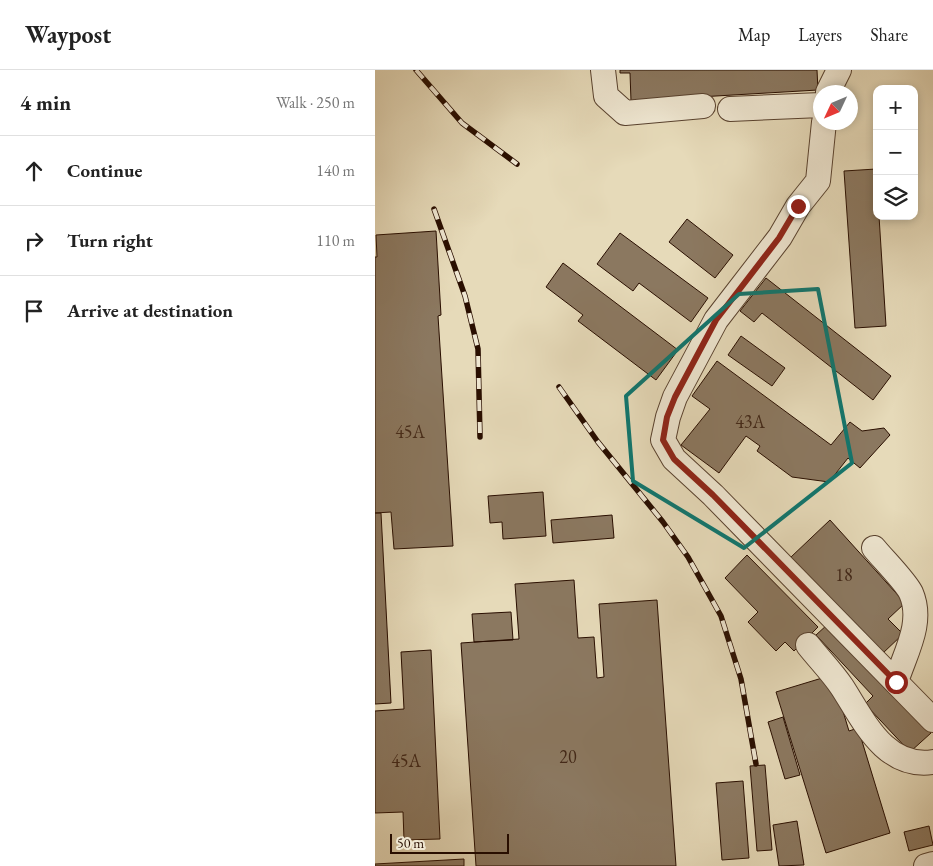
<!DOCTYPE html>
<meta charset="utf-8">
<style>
body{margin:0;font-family:"EB Garamond",serif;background:#f2f2f2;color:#222}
.controls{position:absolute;right:15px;top:15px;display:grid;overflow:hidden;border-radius:10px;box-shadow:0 2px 8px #0003}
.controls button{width:45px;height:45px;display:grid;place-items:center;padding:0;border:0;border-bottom:1px solid #e0e0e0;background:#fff;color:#222;font:25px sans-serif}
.compass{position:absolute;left:438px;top:15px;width:45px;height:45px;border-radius:50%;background:#fff;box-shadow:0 2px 8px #0003;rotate:226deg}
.scale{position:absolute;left:15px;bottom:12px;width:119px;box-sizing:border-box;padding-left:5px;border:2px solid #290e00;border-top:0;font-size:14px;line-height:18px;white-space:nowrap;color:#290e00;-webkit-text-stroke:4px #efe7d2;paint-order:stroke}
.stop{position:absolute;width:15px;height:15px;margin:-11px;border:4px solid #8f2418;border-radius:50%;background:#fff}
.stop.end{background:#8f2418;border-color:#fff;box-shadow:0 1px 5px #0008}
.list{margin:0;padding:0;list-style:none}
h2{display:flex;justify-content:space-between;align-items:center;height:65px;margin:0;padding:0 20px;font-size:21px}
h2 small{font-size:16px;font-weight:400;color:#767676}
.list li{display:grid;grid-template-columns:32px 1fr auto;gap:15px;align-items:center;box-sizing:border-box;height:70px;padding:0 20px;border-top:1px solid #e0e0e0}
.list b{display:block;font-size:19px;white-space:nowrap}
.list em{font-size:16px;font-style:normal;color:#767676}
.icon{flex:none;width:28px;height:28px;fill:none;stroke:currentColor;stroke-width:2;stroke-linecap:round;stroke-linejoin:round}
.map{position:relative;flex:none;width:558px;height:796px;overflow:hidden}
header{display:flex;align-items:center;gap:30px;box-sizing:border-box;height:70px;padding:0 25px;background:#fff;border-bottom:1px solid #e0e0e0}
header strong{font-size:24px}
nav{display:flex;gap:28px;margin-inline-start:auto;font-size:18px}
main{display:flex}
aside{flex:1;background:#fff}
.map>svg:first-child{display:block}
.building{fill:#8b7860;stroke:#290e00}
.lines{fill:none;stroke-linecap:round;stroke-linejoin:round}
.minor-casing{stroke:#58412e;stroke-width:26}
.minor{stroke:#efe7d2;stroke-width:24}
.rail-casing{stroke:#290e00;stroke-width:5.5}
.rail{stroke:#efe7d2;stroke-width:4;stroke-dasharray:11;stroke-linecap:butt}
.route{stroke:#8f2418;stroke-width:6}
.marked{fill:none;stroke:#0f766e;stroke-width:4;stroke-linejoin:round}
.labels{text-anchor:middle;stroke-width:4;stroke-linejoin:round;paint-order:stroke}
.number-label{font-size:18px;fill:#422818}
</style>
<header>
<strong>Waypost</strong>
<nav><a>Map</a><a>Layers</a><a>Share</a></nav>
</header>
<main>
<aside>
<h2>4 min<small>Walk · 250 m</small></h2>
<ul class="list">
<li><svg class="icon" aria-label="ahead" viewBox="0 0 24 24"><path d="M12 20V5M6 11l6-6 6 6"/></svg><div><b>Continue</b></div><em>140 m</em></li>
<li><svg class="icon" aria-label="right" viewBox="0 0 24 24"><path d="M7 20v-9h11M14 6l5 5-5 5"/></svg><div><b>Turn right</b></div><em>110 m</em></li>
<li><svg class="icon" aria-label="arrive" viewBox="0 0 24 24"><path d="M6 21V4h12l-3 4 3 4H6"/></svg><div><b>Arrive at destination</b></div></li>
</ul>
</aside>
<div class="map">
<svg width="558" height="796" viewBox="0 0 558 796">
<rect width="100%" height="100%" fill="#e6dab9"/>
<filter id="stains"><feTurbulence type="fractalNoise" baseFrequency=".004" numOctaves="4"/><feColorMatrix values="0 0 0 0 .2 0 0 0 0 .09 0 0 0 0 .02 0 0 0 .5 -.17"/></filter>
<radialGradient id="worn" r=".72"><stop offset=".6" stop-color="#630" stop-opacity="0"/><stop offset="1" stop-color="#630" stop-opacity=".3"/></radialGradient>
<path class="building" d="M245,0H442L443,20L256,31L255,3H245Z
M501,99L502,146H504L511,256L480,258L469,101Z
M312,149L358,185L340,208L294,172Z
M61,161L66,245L63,246L78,476L19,479L16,442L0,443V187H2L1,165Z
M245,163L333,228L316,252L264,213L258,221L222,194Z
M188,193L303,280L281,310L203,251L208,245L171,217Z
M391,208L516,306L498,330L387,243L379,252L365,241Z
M366,266L410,298L397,316L353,285Z
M342,291L456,375L475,352L487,361L509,358L515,365L485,398L473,388L454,412L417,407L382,381L385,376L371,366L344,403L306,375L335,339L317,326Z
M168,422L171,466L128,469L127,452L115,453L113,426Z
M0,443H6L16,633L0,634Z
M237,445L239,468L178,473L176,450Z
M455,450L530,533L513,549L528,564L507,584L416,487Z
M372,485L443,557L419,581L410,572L401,581L373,552L383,542L350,508Z
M199,510L203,568L219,567L222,608L229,607L224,534L282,530L301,796H101L86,573L144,569L140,514Z
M136,542L138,570L99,572L97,544Z
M453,554L556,663L535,682L490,634L498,626L441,565Z
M56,580L65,769L29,770L28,742L0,743V641L29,639L26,582Z
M457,605L474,661L483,658L515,763L451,783L401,622Z
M408,647L425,705L410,709L393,652Z
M390,695L397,780L382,781L375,696Z
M368,711L374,788L347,790L341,713Z
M422,751L429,795L404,796L398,755Z
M554,756L558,775L534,781L529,762Z
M89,789V796H0V794Z"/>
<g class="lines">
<defs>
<path id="minor" d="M228,0L231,26L250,43L328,36
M453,22L464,0
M355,39L446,35
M449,52L443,111L423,136L405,167L341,250L300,327L293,347L288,370L299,389L338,425L558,650
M499,478C507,488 531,512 536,523C549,553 530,583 521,612
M433,575C444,589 457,602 467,617C489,651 510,699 558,692
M551,796L558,794"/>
</defs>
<use href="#minor" class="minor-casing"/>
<use href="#minor" class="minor"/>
<defs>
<path id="rail" d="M41,0L87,53L142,94
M59,139L90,226L103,279L105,367
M184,317L223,372L288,452L313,487L346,546L366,609L381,694"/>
</defs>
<use href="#rail" class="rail-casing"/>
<use href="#rail" class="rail"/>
</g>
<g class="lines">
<path class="route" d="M423,136L404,168L341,250L300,327L292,347L288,370L299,389L338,425L521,612"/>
</g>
<path class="marked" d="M443,219L477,393L369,478L258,411L251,326L364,224Z"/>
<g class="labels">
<g class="number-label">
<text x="375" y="358">43А</text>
<text x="35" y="368">45А</text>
<text x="469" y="511">18</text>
<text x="193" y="693">20</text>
<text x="31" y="697">45А</text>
</g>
</g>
<rect width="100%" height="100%" filter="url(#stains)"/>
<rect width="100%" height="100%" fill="url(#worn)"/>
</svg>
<div class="controls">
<button>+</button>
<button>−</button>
<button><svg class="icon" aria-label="layers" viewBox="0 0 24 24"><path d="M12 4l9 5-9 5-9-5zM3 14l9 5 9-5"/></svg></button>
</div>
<svg class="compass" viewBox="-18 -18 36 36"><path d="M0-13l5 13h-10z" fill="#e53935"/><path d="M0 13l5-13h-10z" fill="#767676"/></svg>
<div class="scale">50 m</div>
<div class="stop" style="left:521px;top:612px"></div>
<div class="stop end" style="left:423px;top:136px"></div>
</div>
</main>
